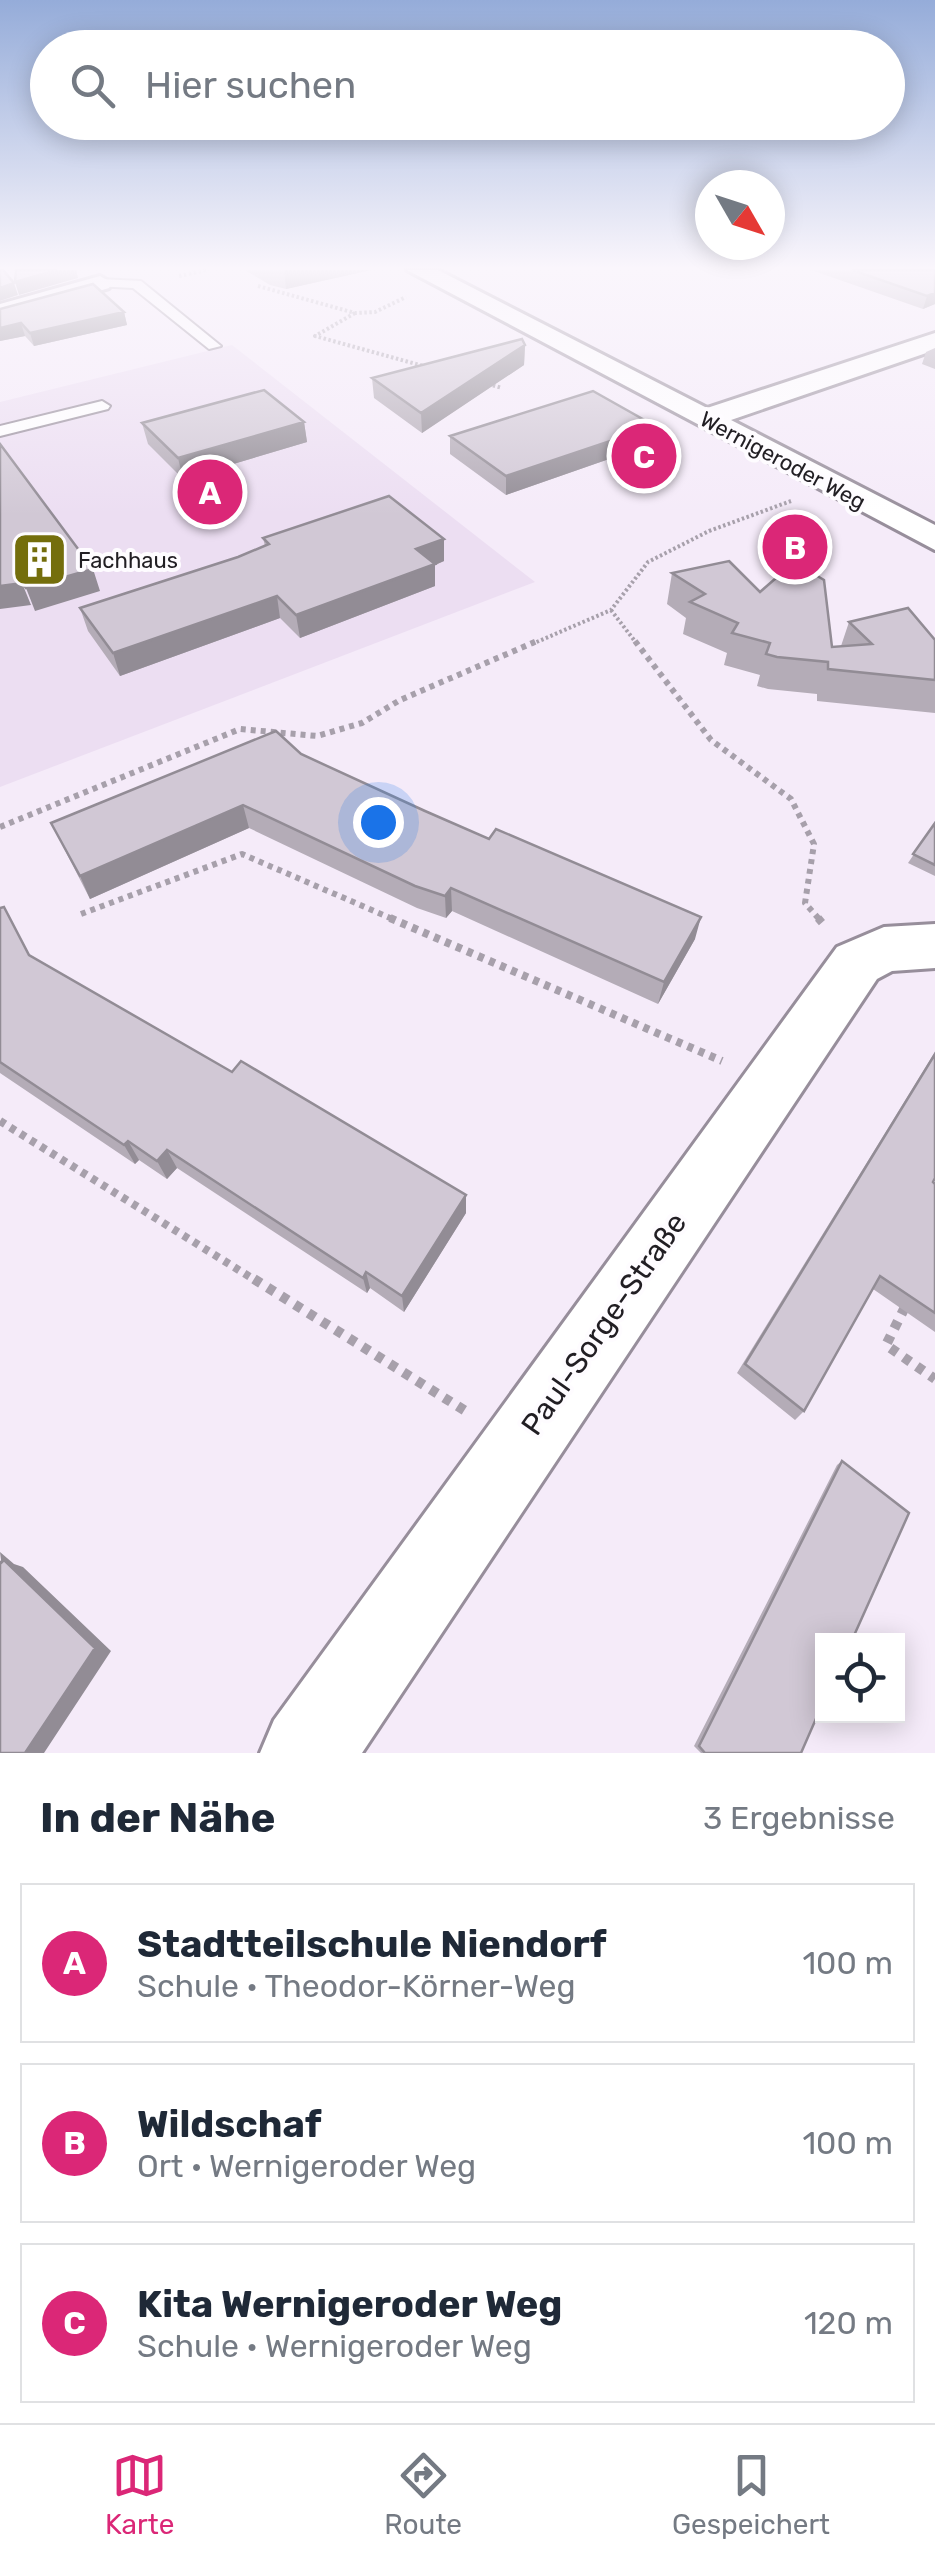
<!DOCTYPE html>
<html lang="de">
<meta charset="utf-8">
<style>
body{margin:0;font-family:Rubik,sans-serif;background:#f2f2f3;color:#1f2937}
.controls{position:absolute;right:30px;bottom:30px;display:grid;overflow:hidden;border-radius:0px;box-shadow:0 5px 25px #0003}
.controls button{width:90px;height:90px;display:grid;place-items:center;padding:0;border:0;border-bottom:2px solid #e0e1e3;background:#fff;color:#1f2937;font:50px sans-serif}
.compass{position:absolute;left:695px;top:170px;width:90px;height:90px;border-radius:50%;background:#fff;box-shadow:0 5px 25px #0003;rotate:129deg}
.you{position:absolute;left:378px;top:822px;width:35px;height:35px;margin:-25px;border:8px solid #fff;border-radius:50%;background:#1a73e8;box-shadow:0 0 0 15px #1a73e833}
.badge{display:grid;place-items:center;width:65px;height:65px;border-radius:50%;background:#db2777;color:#fff;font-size:32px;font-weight:700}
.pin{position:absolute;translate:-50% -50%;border:5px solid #fff;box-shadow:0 2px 10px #0006}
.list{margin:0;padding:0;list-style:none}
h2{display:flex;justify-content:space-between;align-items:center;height:130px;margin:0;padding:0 40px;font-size:42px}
h2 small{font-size:32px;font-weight:400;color:#747a83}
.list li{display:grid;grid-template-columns:65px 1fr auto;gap:30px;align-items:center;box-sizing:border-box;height:160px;margin:0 20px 20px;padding:0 20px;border:2px solid #e0e1e3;border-radius:0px}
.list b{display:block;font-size:38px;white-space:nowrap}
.list p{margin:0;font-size:32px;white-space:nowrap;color:#747a83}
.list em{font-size:32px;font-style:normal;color:#747a83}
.icon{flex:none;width:55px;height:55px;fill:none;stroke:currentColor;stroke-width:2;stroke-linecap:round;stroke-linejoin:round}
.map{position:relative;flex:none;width:935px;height:1753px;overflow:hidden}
.search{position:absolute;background:#fff;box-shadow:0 5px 25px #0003;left:30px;right:30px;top:30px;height:110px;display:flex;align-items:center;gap:25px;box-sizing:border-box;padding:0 35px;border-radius:55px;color:#747a83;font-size:38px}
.sheet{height:670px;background:#fff}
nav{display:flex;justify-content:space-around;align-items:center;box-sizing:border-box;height:140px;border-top:2px solid #e0e1e3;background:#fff;font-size:28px;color:#747a83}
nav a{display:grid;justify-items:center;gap:5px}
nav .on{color:#db2777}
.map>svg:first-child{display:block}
.built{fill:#ecdef2}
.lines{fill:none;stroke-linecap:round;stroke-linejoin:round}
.service-casing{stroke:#978e9b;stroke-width:4}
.minor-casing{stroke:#978e9b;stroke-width:6}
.path-far3{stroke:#a7a0ab;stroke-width:4;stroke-dasharray:2.5 2.5;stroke-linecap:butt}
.path-far2{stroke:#a7a0ab;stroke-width:6;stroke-dasharray:5 5;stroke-linecap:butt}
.path-far1{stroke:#a7a0ab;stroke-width:8;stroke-dasharray:6 6;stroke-linecap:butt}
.path{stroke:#a7a0ab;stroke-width:10;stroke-dasharray:8 8;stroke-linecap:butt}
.service{fill:#fff;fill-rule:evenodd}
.minor{fill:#fff;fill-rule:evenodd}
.wall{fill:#b4acb7}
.shaded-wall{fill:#928c95}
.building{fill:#d1c8d5;stroke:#928c95;stroke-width:2.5}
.labels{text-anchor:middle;stroke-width:8;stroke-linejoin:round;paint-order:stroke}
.far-street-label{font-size:22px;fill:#211e23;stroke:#fefcff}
.far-poi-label{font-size:22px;fill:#211e23;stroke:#fefcff;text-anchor:start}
.near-street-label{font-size:30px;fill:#211e23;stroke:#fefcff}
</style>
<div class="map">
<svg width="935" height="1753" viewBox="0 0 935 1753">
<rect width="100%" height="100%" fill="#f5ebf9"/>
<path class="built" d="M232,345L535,582L0,787V402Z"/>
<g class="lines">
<defs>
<path id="service" d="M100,279L141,281L221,346L209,349L133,288L95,286Z
M102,401L110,406L108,409L0,436V426Z"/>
<path id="minor" d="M407,270H438L707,408L935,333V350L731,420L935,525V550Z
M100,276L112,283L109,288L0,320V304Z
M935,924V968L892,971L877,979L362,1753H260L274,1720L837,947L884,927Z"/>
</defs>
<use href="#service" class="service-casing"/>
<use href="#minor" class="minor-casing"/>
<path class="path-far3" d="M179,276L207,270
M258,286L355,313L375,312L406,297
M355,313L315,336L427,367
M488,384L502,388
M611,610L637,644
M532,644L611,610L648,562L709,531L791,501"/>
<path class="path-far2" d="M635,641L711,740L791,799L814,844L805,903L820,920
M0,827L240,729L317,736L362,723L400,700L537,641
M81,914L242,854L395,920"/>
<path class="path-far1" d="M390,918L722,1061
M818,918L825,926
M0,1121L258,1282"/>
<path class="path" d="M254,1279L467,1412
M905,1307L886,1345L935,1379"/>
<use href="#service" class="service"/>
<use href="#minor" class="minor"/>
</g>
<path class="wall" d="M245,270H371L286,289L270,285Z
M811,270H935V304L923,309Z
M0,309L124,312L127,325L34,346L25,336L0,341Z
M525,345L524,365L422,433L374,398L372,378Z
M935,348V369L922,364L926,352Z
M304,422L307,442L183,479L148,444L142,423Z
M655,426L652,444L506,495L450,454V436Z
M263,538L444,539V561L435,565V586L300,638L280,618L120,676L88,631L80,608L238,557L265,546Z
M672,573L760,592L832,647L841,646L849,622L935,640V713L817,701V694L768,689L757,686L760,675L724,665L727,653L683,634L686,618L667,604Z
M301,754L695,939L658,1004L452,911L446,918L417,908L249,828L90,899L51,823Z
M935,823V876L908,863Z
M0,908L30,956L232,1072L466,1195V1213L404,1312L370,1288L367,1293L177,1168L167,1179L139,1160L135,1164L0,1073Z
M935,1052V1178L933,1182L935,1184V1332L873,1289L804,1411L795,1420L737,1373Z
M842,1461L801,1753H701L694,1746L837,1465Z"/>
<path class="shaded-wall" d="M57,270H76L78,278L19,295L15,282Z
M284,270H371L286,289Z
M14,283L18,295L0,301V288Z
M935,293V304L923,309L927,296Z
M124,312L127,325L34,346L30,333Z
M21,323L25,336L0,341V328Z
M525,345L524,365L422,433L421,413Z
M304,422L307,442L183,479L178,458Z
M655,426L652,444L506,495V476Z
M444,539V561L435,565V586L300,638L296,615L416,549Z
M93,569L100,591L35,611L26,588Z
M22,583L31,605L0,609V586Z
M277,596L280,618L120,676L113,653Z
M243,805L249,828L90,899L80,876Z
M451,888L452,911L446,918L445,896Z
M701,917L695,939L658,1004L664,982Z
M128,1141L139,1160L135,1164L124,1145Z
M167,1150L177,1168L167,1179L157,1161Z
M466,1195V1213L404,1312L402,1296Z
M366,1272L370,1288L367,1293L363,1278Z
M0,1552L14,1564L23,1567L111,1651L44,1753H25Z"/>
<path class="building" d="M0,270H3L14,283L0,288Z
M16,270H57L15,282Z
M852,270H935V293L927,296Z
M93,284L124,312L30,333L21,323L0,328V309Z
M522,339L525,345L421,413L372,378Z
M264,390L304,422L178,458L142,423Z
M593,391L655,426L506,476L450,436Z
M0,444L93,569L26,588L22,583L0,586Z
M389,496L444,539L416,549L435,564L296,615L277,596L113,653L80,608L238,557L269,544L263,538Z
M729,561L760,592L784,571L794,575L802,567L824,580L832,647L872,644L849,622L908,608L935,640V680L828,669V662L777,657L766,654L770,643L732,633L738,623L690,602L705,594L672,573Z
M276,731L301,754L425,811L489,839L496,829L701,917L664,982L451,888L445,896L415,886L243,805L80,876L51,823Z
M935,823V865L913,854Z
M4,907L29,955L232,1072L241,1061L466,1195L402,1296L366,1272L363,1278L167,1150L157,1161L128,1141L124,1145L0,1062V908Z
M935,1054V1178L933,1182L935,1184V1313L880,1276L804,1411L745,1364Z
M842,1461L909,1513L852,1640H822V1705L801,1753H705L699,1746Z
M4,1560L95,1648L25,1753H0V1562L1,1563Z"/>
<linearGradient id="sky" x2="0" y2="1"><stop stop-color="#95acd9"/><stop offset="0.52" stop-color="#faf6fc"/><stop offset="1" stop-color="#faf6fc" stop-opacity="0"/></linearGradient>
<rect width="935" height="515" fill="url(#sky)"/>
<defs>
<symbol id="building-square" viewBox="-11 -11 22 22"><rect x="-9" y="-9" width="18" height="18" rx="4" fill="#746e0c" stroke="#fefcff"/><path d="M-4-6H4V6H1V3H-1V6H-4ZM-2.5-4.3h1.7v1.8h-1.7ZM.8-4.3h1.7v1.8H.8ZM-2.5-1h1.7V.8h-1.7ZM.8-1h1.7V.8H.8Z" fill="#fff"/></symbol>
</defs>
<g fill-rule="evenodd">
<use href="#building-square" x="8" y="528" width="63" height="63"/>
</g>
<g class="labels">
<g class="far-street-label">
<text transform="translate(783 460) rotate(28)" y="8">Wernigeroder Weg</text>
</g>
<g class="far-poi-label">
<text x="78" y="568">Fachhaus</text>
</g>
<g class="near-street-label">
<text transform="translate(604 1324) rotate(-55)" y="10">Paul-Sorge-Straße</text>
</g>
</g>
</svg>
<div class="controls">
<button><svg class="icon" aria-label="locate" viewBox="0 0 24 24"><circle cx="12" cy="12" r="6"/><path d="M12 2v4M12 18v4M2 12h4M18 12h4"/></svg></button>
</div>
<svg class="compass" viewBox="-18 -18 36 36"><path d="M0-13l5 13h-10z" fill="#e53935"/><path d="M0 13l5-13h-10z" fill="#747a83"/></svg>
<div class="you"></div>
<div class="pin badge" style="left:210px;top:492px">A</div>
<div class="pin badge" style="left:795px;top:547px">B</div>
<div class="pin badge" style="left:644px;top:456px">C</div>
<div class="search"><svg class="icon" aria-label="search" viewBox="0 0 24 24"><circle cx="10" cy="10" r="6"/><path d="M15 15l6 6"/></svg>Hier suchen</div>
</div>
<section class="sheet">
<h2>In der Nähe<small>3 Ergebnisse</small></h2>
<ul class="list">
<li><span class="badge">A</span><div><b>Stadtteilschule Niendorf</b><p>Schule · Theodor-Körner-Weg</p></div><em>100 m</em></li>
<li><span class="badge">B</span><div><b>Wildschaf</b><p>Ort · Wernigeroder Weg</p></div><em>100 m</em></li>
<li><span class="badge">C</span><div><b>Kita Wernigeroder Weg</b><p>Schule · Wernigeroder Weg</p></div><em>120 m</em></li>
</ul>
</section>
<nav>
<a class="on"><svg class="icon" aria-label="map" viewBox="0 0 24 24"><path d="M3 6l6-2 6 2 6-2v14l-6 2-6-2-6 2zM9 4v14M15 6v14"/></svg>Karte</a>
<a><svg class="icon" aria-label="directions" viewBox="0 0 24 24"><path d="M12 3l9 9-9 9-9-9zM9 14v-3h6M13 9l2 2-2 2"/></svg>Route</a>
<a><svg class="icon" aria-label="saved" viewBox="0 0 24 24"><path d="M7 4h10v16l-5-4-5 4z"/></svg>Gespeichert</a>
</nav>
